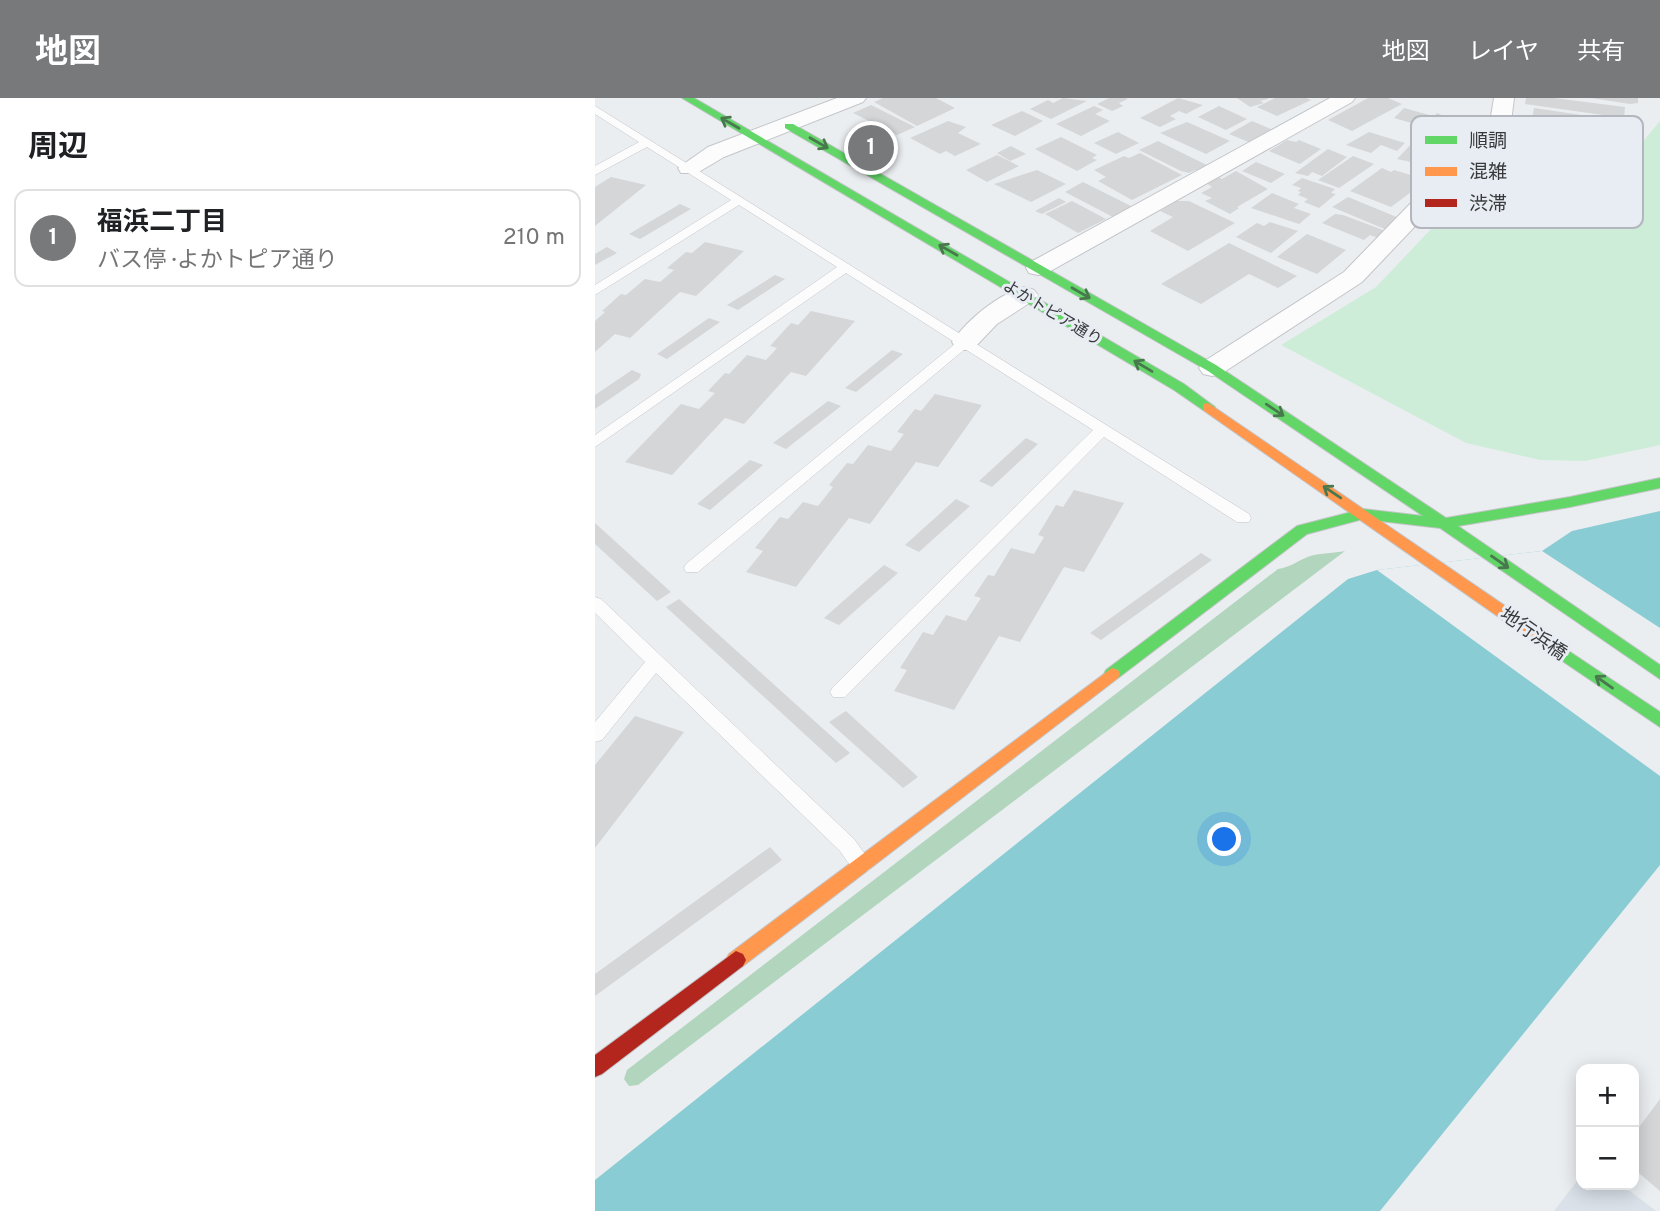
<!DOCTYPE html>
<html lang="ja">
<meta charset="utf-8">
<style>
body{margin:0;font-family:Overpass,"Noto Sans JP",sans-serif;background:#f6f6f6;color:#202124}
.controls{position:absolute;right:21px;bottom:21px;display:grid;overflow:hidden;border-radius:14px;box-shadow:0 4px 18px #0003}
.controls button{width:63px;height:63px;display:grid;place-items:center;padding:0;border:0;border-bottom:2px solid #e0e0e0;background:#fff;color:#202124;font:35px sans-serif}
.you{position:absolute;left:630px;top:742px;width:24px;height:24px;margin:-18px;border:5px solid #fff;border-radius:50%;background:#1a73e8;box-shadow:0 0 0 10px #1a73e833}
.badge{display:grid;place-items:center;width:46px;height:46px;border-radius:50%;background:#77797b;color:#fff;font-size:23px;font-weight:700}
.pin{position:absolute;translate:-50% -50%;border:4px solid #fff;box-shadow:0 2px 7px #0006}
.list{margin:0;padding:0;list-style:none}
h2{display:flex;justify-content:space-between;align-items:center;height:91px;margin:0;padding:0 28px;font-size:30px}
h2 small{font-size:23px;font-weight:400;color:#757577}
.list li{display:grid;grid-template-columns:46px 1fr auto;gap:21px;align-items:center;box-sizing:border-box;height:98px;margin:0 14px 14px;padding:0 14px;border:2px solid #e0e0e0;border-radius:14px}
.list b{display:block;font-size:26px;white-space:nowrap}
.list p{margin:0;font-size:23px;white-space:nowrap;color:#757577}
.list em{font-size:23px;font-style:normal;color:#757577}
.map{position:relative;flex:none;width:1065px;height:1113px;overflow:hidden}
header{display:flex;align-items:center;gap:42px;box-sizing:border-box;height:98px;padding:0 35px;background:#77797b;color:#fff}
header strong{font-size:33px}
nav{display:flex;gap:38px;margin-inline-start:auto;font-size:24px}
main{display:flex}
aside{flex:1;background:#fff}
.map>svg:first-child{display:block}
.built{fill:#dae1e9}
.green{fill:#ceedd8}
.forest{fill:#b2d5bd}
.water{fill:#8accd4}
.pier{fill:#ebeef1}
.building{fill:#d4d6d8}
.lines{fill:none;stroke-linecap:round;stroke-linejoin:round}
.lane-casing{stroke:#c3c5c8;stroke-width:1}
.street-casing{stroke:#c3c5c8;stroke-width:2}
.fast-casing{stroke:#c3c5c8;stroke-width:2}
.slow-casing{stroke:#c3c5c8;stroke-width:2}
.jam-casing{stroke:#c3c5c8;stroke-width:2}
.lane{fill:#fcfcfd;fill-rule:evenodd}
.street{fill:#fcfcfd;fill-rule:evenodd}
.fast{fill:#63d668;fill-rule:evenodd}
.slow{fill:#ff974d;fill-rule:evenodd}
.jam{fill:#b3261e;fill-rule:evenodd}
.oneway{stroke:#49784e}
.labels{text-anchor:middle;stroke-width:6;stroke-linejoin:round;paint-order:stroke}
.far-street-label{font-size:16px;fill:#383a3c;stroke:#e8edf4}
.street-label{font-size:19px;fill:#383a3c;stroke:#e8edf4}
.key{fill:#e8edf4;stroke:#b3b7bd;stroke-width:2}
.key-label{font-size:19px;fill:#383a3c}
</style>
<header>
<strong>地図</strong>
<nav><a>地図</a><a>レイヤ</a><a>共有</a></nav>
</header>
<main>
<aside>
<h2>周辺<small></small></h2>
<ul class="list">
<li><span class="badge">1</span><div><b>福浜二丁目</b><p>バス停 · よかトピア通り</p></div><em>210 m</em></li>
</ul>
</aside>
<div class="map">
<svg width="1065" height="1113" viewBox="0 0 1065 1113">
<rect width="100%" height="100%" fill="#ebeef1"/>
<path class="built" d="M986,1078V1087H1027L1061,1113H959Z"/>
<path class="green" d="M1065,23V347L990,363L945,362L871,345L686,247L781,189L875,90L934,36L1046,46Z"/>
<path class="forest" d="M750,453L43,987L34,988L29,981L32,972L683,471C694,470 704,462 715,458C726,455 739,455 750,453Z"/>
<path class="water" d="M1065,413V767L785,1113H0V1082L753,481L782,472L947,453L977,433Z"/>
<path class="pier" d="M947,453L1065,530V678L782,472Z"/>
<path class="building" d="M288,0H341L360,10L322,28L279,4Z
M468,0L492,3L456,21L435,11L453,2L458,5Z
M514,0H530L533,1L524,5L528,8L517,13L502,6Z
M583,0L608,7L591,16L584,13L575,18L581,21L565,29L545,20Z
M642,0H673V1L665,3L669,5L655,9Z
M680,0H711L716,2L682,18L662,9Z
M773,0H793L807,6L757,33L733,22Z
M931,0H959L1030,9L1029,20L930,6Z
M996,0H1043V5L1035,6Z
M276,7L320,29L302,37L258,15Z
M499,8L508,12L500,16L515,23L486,38L461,26Z
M624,8L652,21L631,32L603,19Z
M809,10L838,18L827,28L799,20Z
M939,10L1007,20V23L1021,25L1020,34L937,22Z
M427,13L448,23L420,38L396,27Z
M842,15L865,25L868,21L894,27L886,38L879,36L868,48L823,36Z
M353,23L371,29L363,35L386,46L360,58L351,53L345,56L315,40Z
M657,23L678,32L656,45L634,36Z
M592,24L635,43L611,56L565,35Z
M523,34L544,45L521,56L499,45Z
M774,34L810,45L802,53L786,47L776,55L751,47Z
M466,39L502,57L497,60L502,62L482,73L440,51Z
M822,40L841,45L831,56L847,61L839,69L802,61Z
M692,42L701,44L704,42L726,51L705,66L674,53Z
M563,43L616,69L605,74L600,72L594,75L586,73L544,52Z
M416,48L431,56L415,63L402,55Z
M733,51L752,59L727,78L717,74L713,78L700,75Z
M545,55L587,77L537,102L503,83L511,79L499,72L529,58L534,60Z
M402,57L424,68L392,84L371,72Z
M758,58L779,66L744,90L723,82Z
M661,64L690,76L676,85L647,73Z
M787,70L796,74L799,72L832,82L796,109L755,93Z
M442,72L471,86L436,104L399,86Z
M641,73L673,91L642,109L644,110L635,116L610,103L617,100L606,95L617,89L611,85L623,79L627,81Z
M16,79L51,87L0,128V89Z
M707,80L740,91L736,95L741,96L724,110L709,104L713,101L703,97L706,94L703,93L706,90L697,87Z
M488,84L538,109L518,119L470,94Z
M677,95L704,106L699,110L716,116L704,126L656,110Z
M753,99L804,120L792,132L737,109Z
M464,100L471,104L447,116L440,113Z
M477,103L511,121L483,135L450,116Z
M582,103H594L640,125L593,153L555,133L578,119L565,113Z
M85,106L96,111L45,141L34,136Z
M740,116L748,117L796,135L788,142L775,137L769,142L727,125Z
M675,124L703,133L676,155L641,139L662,125L669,128Z
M712,136L751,152L722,176L682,159Z
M110,144L149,153L101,198L85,194L35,240L20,236L0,254V223L10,214L7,213L26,196L31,197L50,181L65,184L79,172L72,170L91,154L97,155Z
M634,145L702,178L683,190L654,176L606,206L566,186Z
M12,149L22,155L0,167V156Z
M180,177L190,181L143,212L132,207Z
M216,213L260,223L211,278L196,274L149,326L130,320L77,377L30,364L86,306L104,311L120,295L113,293L130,275L134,276L152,257L171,262L182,250L175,248L196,225L203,227Z
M114,220L125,224L72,261L62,256Z
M297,252L308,256L261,294L250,290Z
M37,272L46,276L44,281L0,311V297Z
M340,296L387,307L343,369L321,364L275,426L254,420L201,489L151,474L168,453L160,450L185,419L193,421L208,404L223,408L238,389L234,387L252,365L258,366L273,347L296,353L309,336L302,334L320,311L326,313Z
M233,303L246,308L191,351L178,345Z
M431,340L443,346L397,389L384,383Z
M155,362L168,367L115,412L102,406Z
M479,392L529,405L489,474L469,469L425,544L404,538L359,612L299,593L312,572L305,570L328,534L338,537L351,517L371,523L386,500L379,498L393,477L399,478L416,450L439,456L449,439L443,437L461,407L468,409Z
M361,401L375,408L324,454L310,447Z
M0,425L76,494L62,503L0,446Z
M606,455L617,462L506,542L495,535Z
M289,467L303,475L244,527L229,520Z
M84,501L255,655L241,665L71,509Z
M251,613L323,679L308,690L234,624Z
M40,618L89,634L0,750V667Z
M175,749L187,762L0,898V876Z
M1065,1001V1093L1039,1071V1036Z"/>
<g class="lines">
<defs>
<path id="lane" d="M0,8L654,416L656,420L654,424H642L509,339L250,599H238L235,594L238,589L498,332L370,251L103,474H91L89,470L91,466L361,245L251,175L0,349V337L242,169L144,107L0,197V187L136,102L52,49L0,77V68L44,44L0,16Z
M0,499L6,501L259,741L277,766L274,772C259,777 253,764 245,753L61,575L7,642L0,644V624L50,564L0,515Z"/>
<path id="street" d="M242,0H271L268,4L129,59L102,75H86L83,70L113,49Z
M735,0H760L757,4L452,175L443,177L434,175L431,170L434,165Z
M899,0H919L915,32L912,37L861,85L767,184L626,276L617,278L608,276L604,270L608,264L749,174L845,75L894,30Z
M430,189L439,192L443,197L439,202L402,226L379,250L370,252L361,250L357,244C372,222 403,196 430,189Z"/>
<path id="fast" d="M87,0H99L589,286L620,309L618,312H608L579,292Z
M190,26H198L621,267L851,420L975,399L1065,380V390L975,409L863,428L1065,567V581L845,430L768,421L712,436L523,580H511L509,576L511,572L702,428L768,411L828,418L613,273L190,30Z
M954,540L1065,614V629L948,550L946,546Z"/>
<path id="slow" d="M613,305L960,542L962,546L960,550H948L608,312V306Z
M517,570L523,572L525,576L523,580L148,868L141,871L134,868L131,862L134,856Z"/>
<path id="jam" d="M141,853L148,856L151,862L148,868L7,976L0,979V957Z"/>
</defs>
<use href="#lane" class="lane-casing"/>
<use href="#street" class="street-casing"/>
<use href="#fast" class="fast-casing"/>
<use href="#slow" class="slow-casing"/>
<use href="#jam" class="jam-casing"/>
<use href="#lane" class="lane"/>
<use href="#street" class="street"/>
<use href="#fast" class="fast"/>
<use href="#slow" class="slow"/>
<use href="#jam" class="jam"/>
</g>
<defs><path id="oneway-shaft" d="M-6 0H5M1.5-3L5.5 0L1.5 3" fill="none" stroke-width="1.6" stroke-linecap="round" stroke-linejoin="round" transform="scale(1.75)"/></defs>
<g class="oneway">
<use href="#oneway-shaft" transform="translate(135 25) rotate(-150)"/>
<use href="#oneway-shaft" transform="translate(224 45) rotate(30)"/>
<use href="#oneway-shaft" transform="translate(353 152) rotate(-150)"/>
<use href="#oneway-shaft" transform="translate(486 195) rotate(30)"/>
<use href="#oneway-shaft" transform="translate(548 268) rotate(-149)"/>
<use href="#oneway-shaft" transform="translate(680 312) rotate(34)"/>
<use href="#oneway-shaft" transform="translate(737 394) rotate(-146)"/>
<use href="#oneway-shaft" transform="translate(905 464) rotate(35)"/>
<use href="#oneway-shaft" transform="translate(1009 584) rotate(-145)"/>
</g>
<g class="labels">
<g class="far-street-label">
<text transform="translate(458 214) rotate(31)" y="6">よかトピア通り</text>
</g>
<g class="street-label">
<text transform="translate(939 535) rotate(35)" y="7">地行浜橋</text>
</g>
</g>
<rect x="816" y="18" width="232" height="112" rx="10" class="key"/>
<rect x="830" y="38" width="32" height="8" fill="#63d668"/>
<rect x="830" y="69" width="32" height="9" fill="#ff974d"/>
<rect x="830" y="101" width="32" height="8" fill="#b3261e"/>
<g class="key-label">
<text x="874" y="49">順調</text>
<text x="874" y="80">混雑</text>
<text x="874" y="112">渋滞</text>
</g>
</svg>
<div class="controls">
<button>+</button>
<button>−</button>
</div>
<div class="you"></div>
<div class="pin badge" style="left:276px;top:50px">1</div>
</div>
</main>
